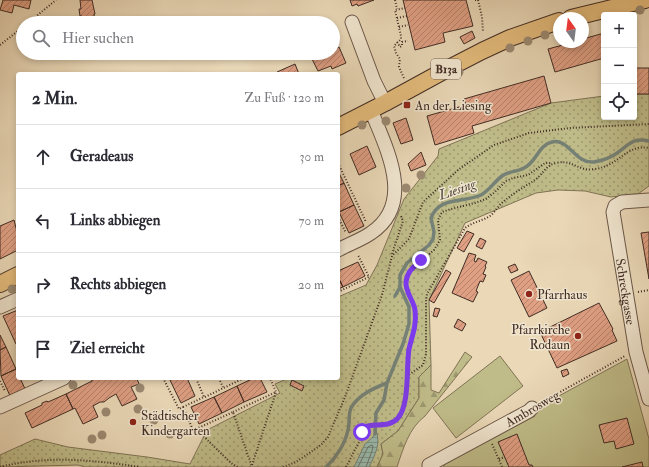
<!DOCTYPE html>
<html lang="de">
<meta charset="utf-8">
<style>
body{margin:0;font-family:"IM FELL Double Pica",serif;background:#f2f2f3;color:#2b2b33}
.controls{position:absolute;right:12px;top:12px;display:grid;overflow:hidden;border-radius:4px;box-shadow:0 2px 6px #0003}
.controls button{width:36px;height:36px;display:grid;place-items:center;padding:0;border:0;border-bottom:1px solid #e1e1e2;background:#fff;color:#2b2b33;font:20px sans-serif}
.compass{position:absolute;left:553px;top:12px;width:36px;height:36px;border-radius:50%;background:#fff;box-shadow:0 2px 6px #0003;rotate:346deg}
.stop{position:absolute;width:12px;height:12px;margin:-9px;border:3px solid #7c3aed;border-radius:50%;background:#fff}
.stop.end{background:#7c3aed;border-color:#fff;box-shadow:0 1px 4px #0008}
.list{margin:0;padding:0;list-style:none}
h2{display:flex;justify-content:space-between;align-items:center;height:52px;margin:0;padding:0 16px;font-size:17px}
h2 small{font-size:13px;font-weight:400;color:#7c7c81}
.list li{display:grid;grid-template-columns:26px 1fr auto;gap:12px;align-items:center;box-sizing:border-box;height:64px;padding:0 16px;border-top:1px solid #e1e1e2}
.list b{display:block;font-size:15px;white-space:nowrap}
.list em{font-size:13px;font-style:normal;color:#7c7c81}
.icon{flex:none;width:22px;height:22px;fill:none;stroke:currentColor;stroke-width:2;stroke-linecap:round;stroke-linejoin:round}
.map{position:relative;flex:none;width:649px;height:467px;overflow:hidden}
.search{position:absolute;background:#fff;box-shadow:0 2px 6px #0003;left:16px;top:16px;width:324px;height:44px;display:flex;align-items:center;gap:10px;box-sizing:border-box;padding:0 14px;border-radius:22px;color:#7c7c81;font-size:15px}
.panel{position:absolute;background:#fff;box-shadow:0 2px 6px #0003;left:16px;top:72px;width:324px;height:308px;border-radius:4px}
.map>svg:first-child{display:block}
.grass{fill:url(#grass-dots);stroke:#807456}
.forest{fill:url(#forest-firs);stroke:#807456}
.green{fill:#bfbc89;stroke:#807456}
.water{fill:url(#water-rules);stroke:#758176}
.lines{fill:none;stroke-linecap:round;stroke-linejoin:round}
.shore{stroke:#6c7368;stroke-width:1}
.stream{stroke:#758176;stroke-width:3.5}
.building{fill:url(#building-hatch);stroke:#412c24}
.minor-casing{stroke:#6b5749;stroke-width:15}
.major-casing{stroke:#412c24;stroke-width:18}
.path{stroke:#412c24;stroke-width:2;stroke-dasharray:1 2;stroke-linecap:butt}
.minor{stroke:#f1e6d0;stroke-width:13}
.major{stroke:#e5bc7c;stroke-width:16}
.tree{fill:#9b8971}
.route{stroke:#7c3aed;stroke-width:5}
.poi-dot{fill:#8f2418;stroke:#f1e6d0;stroke-width:1.5}
.labels{text-anchor:middle;stroke-width:3;stroke-linejoin:round;paint-order:stroke}
.shield{fill:#f1e6d0;stroke:#766458;stroke-width:1}
.shield-label{font-size:12px;font-weight:bold;fill:#412c24}
.poi-label{font-size:13px;fill:#412c24;stroke:#f1e6d0;text-anchor:start}
.street-label{font-size:13px;fill:#412c24;stroke:#f1e6d0}
.water-label{font-size:14px;font-style:italic;fill:#52483f;stroke:#f1e6d0}
</style>
<div class="map">
<svg width="649" height="467" viewBox="0 0 649 467">
<defs>
<pattern id="grass-dots" width="8" height="8" patternUnits="userSpaceOnUse"><rect width="8" height="8" fill="#bfbc89"/><path d="M2 2h.1M6 6h.1" fill="none" stroke="#9d9970" stroke-width="1.8" stroke-linecap="round"/></pattern>
<pattern id="forest-firs" width="22" height="20" patternUnits="userSpaceOnUse"><rect width="22" height="20" fill="#bfbc89"/><path d="M5 1l3.5 6h-7zM16 11l3.5 6h-7z" fill="#9d9970"/></pattern>
<pattern id="water-rules" width="6" height="5" patternUnits="userSpaceOnUse"><rect width="6" height="5" fill="#98baad"/><path d="M0 2.5h6" fill="none" stroke="#7e978d"/></pattern>
<pattern id="building-hatch" width="6" height="6" patternUnits="userSpaceOnUse"><rect width="6" height="6" fill="#df9f83"/><path d="M-1 1l2-2M0 6l6-6M5 7l2-2" fill="none" stroke="#b6826b"/></pattern>
</defs>
<rect width="100%" height="100%" fill="#ead8b7"/>
<filter id="stains"><feTurbulence type="fractalNoise" baseFrequency=".005" numOctaves="4"/><feColorMatrix values="0 0 0 0 .2 0 0 0 0 .09 0 0 0 0 .02 0 0 0 .5 -.17"/></filter>
<radialGradient id="worn" r=".72"><stop offset=".6" stop-color="#630" stop-opacity="0"/><stop offset="1" stop-color="#630" stop-opacity=".3"/></radialGradient>
<path class="grass" d="M634,94H649V186L638,194L611,197L585,191L558,190L536,193L465,223L429,300L431,365L419,377V398L398,431L381,444L383,454L377,467H85L78,465L0,467V455L35,439L68,447L147,457L190,464L207,430L280,393L275,384L289,378H338V297L366,285L377,265L404,199L438,156L439,149L551,103L604,96V117H634Z"/>
<path class="forest" d="M465,352L472,357L425,416C409,428 403,449 397,467H377L383,454L381,444L398,431L419,398V377L431,365V390L439,393Z"/>
<path class="green" d="M500,356L523,386L456,438L433,408Z
M627,359L649,439V467H443L445,464L535,416L533,410Z"/>
<path class="water" d="M376,430C381,444 375,455 369,467H354L365,444L373,437Z"/>
<g class="lines">
<path class="shore" d="M358,467L368,447L372,445L373,446L372,451L366,467"/>
<path class="stream" d="M395,296L400,287
M375,434L376,413L384,400L387,383L403,344L409,324V307L400,287V275L407,263L429,245L433,239L434,232L431,218C439,196 464,203 481,195C490,190 494,182 502,176C508,171 517,172 524,168C537,162 538,145 552,142C569,138 575,164 594,162C599,161 607,159 612,156C626,149 631,136 649,141
M326,467C336,458 345,444 348,430C350,423 348,414 351,408C358,395 374,388 387,383"/>
</g>
<path class="building" d="M3,0H31L29,9L14,5L12,13L0,10Z
M80,0H92L95,14H94L95,23H83L82,16H80L79,9H81Z
M350,0H374L358,6L357,4L352,6Z
M403,0H466L473,26L443,33L445,42L415,50Z
M472,31L475,38L464,44L460,37Z
M604,33V58L555,72L548,49L574,42H583V39Z
M339,47L346,63L332,69L331,66L318,71L312,59L326,53H333V50Z
M295,64L299,74H277V72Z
M634,68H649V94H634Z
M544,76L551,103L472,126L474,133L435,145L427,116L466,105L464,99Z
M406,118L413,140L401,144L393,123Z
M367,146L376,167L359,175L350,154Z
M421,152L426,165L411,171L408,164Z
M338,171L344,183L338,186Z
M344,183L354,205L339,212L338,209V186Z
M354,205L364,226L349,233L339,212Z
M14,220L17,232H18V250L0,259V226Z
M467,231L474,234L464,252L457,248Z
M649,232V279L641,233Z
M480,238L486,241L482,249L476,246Z
M469,253L476,255L474,261L476,262L478,258L487,262L485,266L486,267L483,274L486,275L483,282L480,281L476,291L478,292L473,302L452,293Z
M358,262L365,276L343,287L338,277V271Z
M515,264L518,270L511,273L508,267Z
M446,270L451,273L434,303L429,300Z
M529,271L547,308L529,317L511,280Z
M338,277L343,287L338,289Z
M599,303L613,329L612,330L617,341L557,368L540,332Z
M435,308L440,309L437,317L433,316Z
M18,310V343L16,344L3,316Z
M458,319L466,324L462,331L454,327Z
M0,335L6,347L0,350Z
M6,347L16,369L1,376L0,350Z
M16,369L18,378H20L26,391L11,398L1,376Z
M567,369L569,374L563,377L561,371Z
M94,378H140L137,379L139,384L131,387L137,399L122,406L116,394L109,398L104,402H100L93,406L98,417L83,424L75,408L73,409L66,394L92,381V380Z
M169,378H187L195,396L181,403Z
M254,378H260L267,392L244,402L237,386Z
M292,380L304,386L302,391L290,385Z
M237,386L244,402L222,413L214,397Z
M66,394L73,409L32,428L25,413L42,405V403L47,401L48,402Z
M214,397L222,413L199,424L191,407Z
M627,418L634,444L616,449L614,441L604,443L599,425Z
M517,434L529,465H532L533,467H509L498,442Z
M642,462L643,467H622Z"/>
<g class="lines">
<defs>
<g id="minor">
<path d="M352,22L374,81L385,103"/>
<path id="s1" d="M649,200L622,202L615,206L613,212L636,352L649,399"/>
<path d="M338,250C349,244 361,240 371,233C416,203 386,148 371,110"/>
<path d="M0,307L18,299"/>
<path d="M0,407L64,378"/>
<path d="M429,467V465L529,411L532,408"/>
</g>
<path id="major" d="M571,18L645,0
M338,127L385,103L451,67L482,51L510,38L559,21
M0,284L18,275"/>
</defs>
<use href="#minor" class="minor-casing"/>
<use href="#major" class="major-casing"/>
<path class="path" d="M395,0L397,9
M475,0H478L482,17L483,32
M397,18L407,16
M28,23L56,0
M399,27L408,25
M397,42L400,47L402,46V42L408,41
M0,45L23,27
M404,78L399,67L400,59L396,53L394,46L401,39V36L395,10L405,8
M338,163L366,222
M338,217L346,233
M392,254L403,221L401,216
M338,292L369,277L358,255
M638,292L649,290
M407,376L409,350L416,327L415,309L405,283L408,272L434,250L440,240L438,220L442,212L451,209L475,203L486,199L495,192L506,181L513,178L528,175L545,163H552
M163,378L179,409L183,407L193,430L196,429L231,463L238,467
M0,381L5,391
M220,381L223,387
M205,397L244,378
M542,402L625,356
M183,407L204,397L196,378
M233,412L276,392L270,378
M196,429L233,412L252,467
M492,444L502,467
M499,459L505,457
M252,465L276,392
M0,467C46,455 94,460 140,467
M283,467L296,462L321,445L328,437L345,397L382,295L392,256L409,239L423,202L458,170L494,145L529,133L570,128L649,124
M346,467L359,442L364,427C370,424 376,426 383,425C407,422 406,395 407,376L423,365L426,354V300L427,294L465,228C473,222 482,221 490,216C495,212 498,206 503,202C512,194 524,187 535,180C543,174 546,165 556,163C569,160 573,166 585,169C590,170 598,169 603,167C620,162 629,144 649,148"/>
<use href="#minor" class="minor"/>
<use href="#major" class="major"/>
</g>
<g class="tree">
<circle cx="640" cy="10" r="4.5"/>
<circle cx="545" cy="35" r="4.5"/>
<circle cx="528" cy="41" r="4.5"/>
<circle cx="510" cy="48" r="4.5"/>
<circle cx="459" cy="72" r="4.5"/>
<circle cx="386" cy="121" r="4.5"/>
<circle cx="362" cy="125" r="4.5"/>
<circle cx="421" cy="175" r="4.5"/>
<circle cx="406" cy="188" r="4.5"/>
<circle cx="12" cy="289" r="4.5"/>
<circle cx="73" cy="385" r="4.5"/>
<circle cx="140" cy="388" r="4.5"/>
<circle cx="138" cy="409" r="4.5"/>
<circle cx="106" cy="412" r="4.5"/>
<circle cx="154" cy="420" r="4.5"/>
<circle cx="170" cy="434" r="4.5"/>
<circle cx="102" cy="435" r="4.5"/>
<circle cx="92" cy="439" r="4.5"/>
</g>
<g class="lines">
<path class="route" d="M362,432L364,427C374,423 390,428 398,418C410,404 406,367 409,349C412,336 417,325 415,310C414,301 405,292 406,282C407,271 414,267 421,260"/>
</g>
<g class="poi-dot">
<rect x="403" y="101" width="8" height="8" rx="2"/>
<circle cx="529" cy="294" r="4"/>
<circle cx="578" cy="336" r="4"/>
<circle cx="133" cy="422" r="4"/>
</g>
<g class="labels">
<rect class="shield" x="431" y="59" width="30" height="20" rx="3"/>
<g class="shield-label">
<text x="446" y="73">B13a</text>
</g>
<g class="poi-label">
<text x="415" y="110">An der Liesing</text>
<text x="537" y="299">Pfarrhaus</text>
<text x="570" y="334" text-anchor="end">Pfarrkirche<tspan x="570" dy="15">Rodaun</tspan></text>
<text x="141" y="420">Städtischer<tspan x="141" dy="15">Kindergarten</tspan></text>
</g>
<g class="street-label">
<text dy="5" stroke="none"><textPath href="#s1" startOffset="122">Schreckgasse</textPath></text>
<text transform="translate(532 408) rotate(-30)" y="5">Ambrosweg</text>
</g>
<g class="water-label">
<text transform="translate(457 189) rotate(-19)" y="5">Liesing</text>
</g>
</g>
<rect width="100%" height="100%" filter="url(#stains)"/>
<rect width="100%" height="100%" fill="url(#worn)"/>
</svg>
<div class="controls">
<button>+</button>
<button>−</button>
<button><svg class="icon" aria-label="locate" viewBox="0 0 24 24"><circle cx="12" cy="12" r="6"/><path d="M12 2v4M12 18v4M2 12h4M18 12h4"/></svg></button>
</div>
<svg class="compass" viewBox="-18 -18 36 36"><path d="M0-13l5 13h-10z" fill="#e53935"/><path d="M0 13l5-13h-10z" fill="#7c7c81"/></svg>
<div class="stop" style="left:362px;top:432px"></div>
<div class="stop end" style="left:421px;top:260px"></div>
<div class="search"><svg class="icon" aria-label="search" viewBox="0 0 24 24"><circle cx="10" cy="10" r="6"/><path d="M15 15l6 6"/></svg>Hier suchen</div>
<section class="panel">
<h2>2 Min.<small>Zu Fuß · 120 m</small></h2>
<ul class="list">
<li><svg class="icon" aria-label="ahead" viewBox="0 0 24 24"><path d="M12 20V5M6 11l6-6 6 6"/></svg><div><b>Geradeaus</b></div><em>30 m</em></li>
<li><svg class="icon" aria-label="left" viewBox="0 0 24 24"><path d="M17 20v-9H6M10 6l-5 5 5 5"/></svg><div><b>Links abbiegen</b></div><em>70 m</em></li>
<li><svg class="icon" aria-label="right" viewBox="0 0 24 24"><path d="M7 20v-9h11M14 6l5 5-5 5"/></svg><div><b>Rechts abbiegen</b></div><em>20 m</em></li>
<li><svg class="icon" aria-label="arrive" viewBox="0 0 24 24"><path d="M6 21V4h12l-3 4 3 4H6"/></svg><div><b>Ziel erreicht</b></div></li>
</ul>
</section>
</div>
